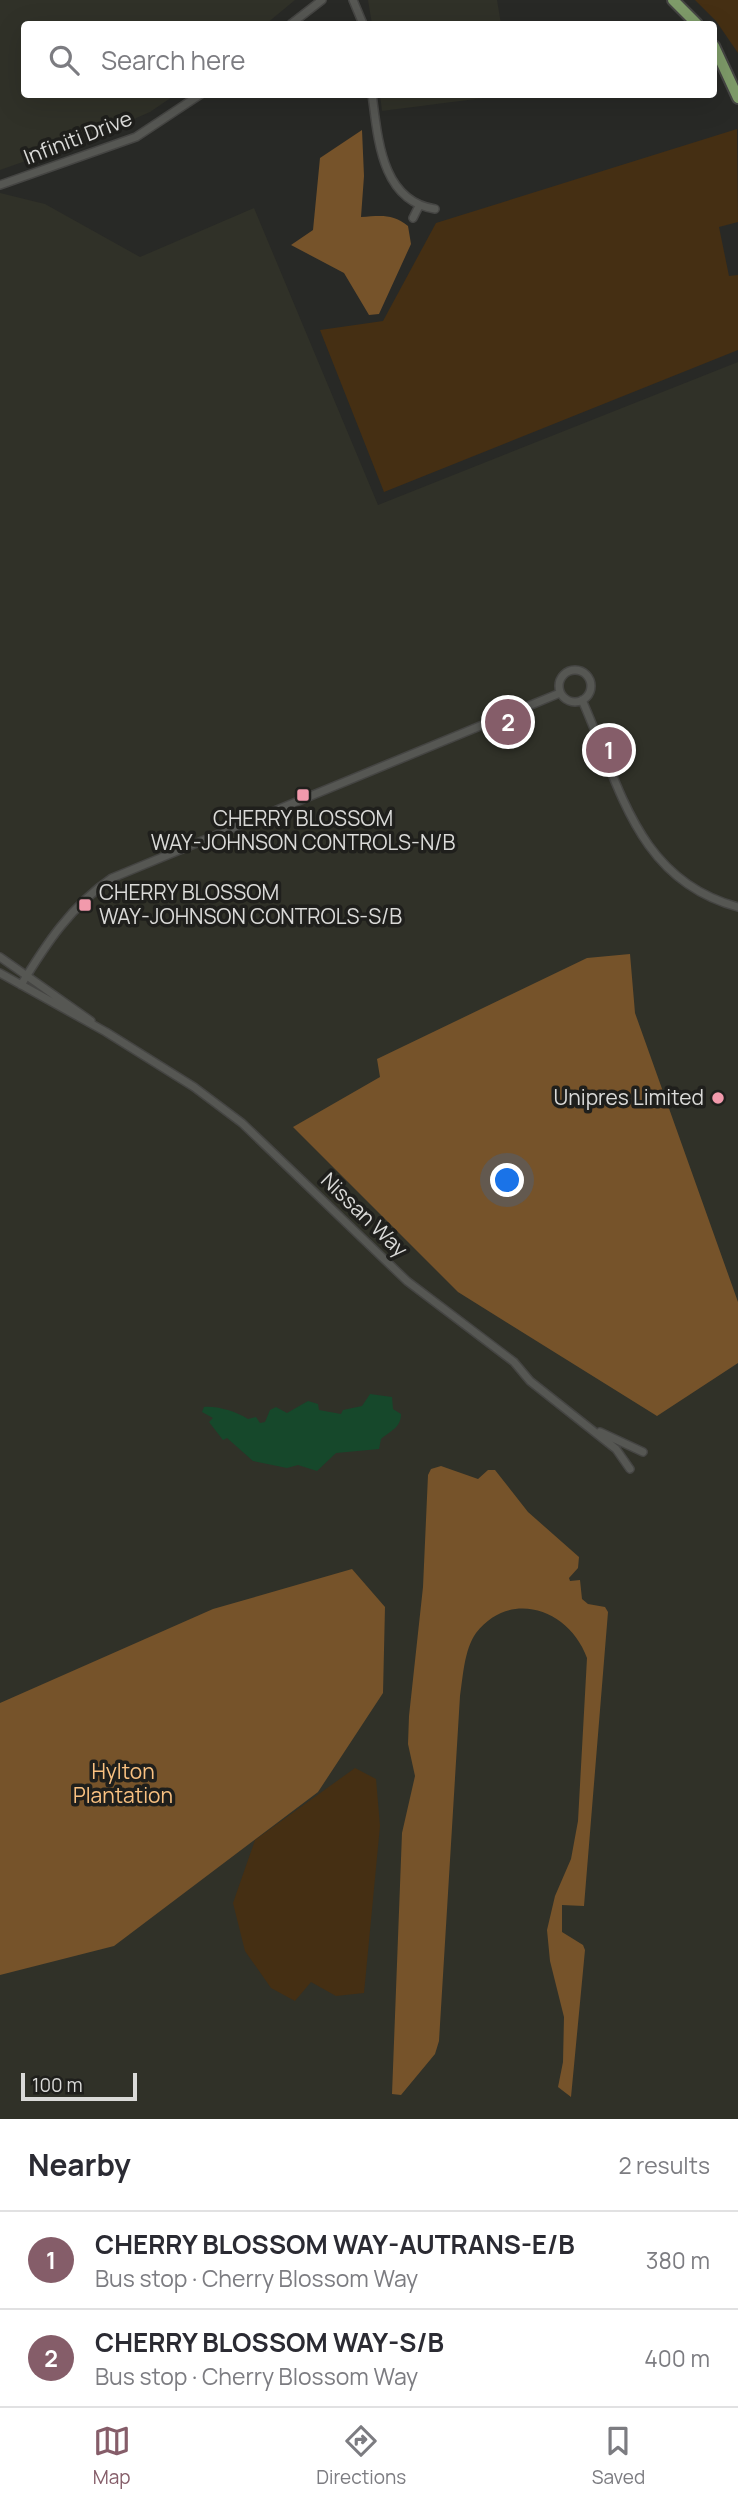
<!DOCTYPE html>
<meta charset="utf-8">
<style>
body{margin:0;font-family:Manrope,sans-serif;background:#f2f2f3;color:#2b2b33}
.scale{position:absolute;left:21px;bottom:18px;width:116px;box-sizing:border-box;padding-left:7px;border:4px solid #dadad8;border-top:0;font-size:19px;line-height:24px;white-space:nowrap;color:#dadad8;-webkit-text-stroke:5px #1f1f1c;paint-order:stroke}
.you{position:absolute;left:508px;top:1181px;width:24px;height:24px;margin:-18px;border:5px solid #fff;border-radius:50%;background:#1a73e8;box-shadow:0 0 0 10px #1a73e833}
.badge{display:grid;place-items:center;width:46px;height:46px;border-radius:50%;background:#855d69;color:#fff;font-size:23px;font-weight:700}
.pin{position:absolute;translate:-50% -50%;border:4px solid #fff;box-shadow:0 2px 7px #0006}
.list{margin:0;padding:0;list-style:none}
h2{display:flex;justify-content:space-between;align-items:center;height:91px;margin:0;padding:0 28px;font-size:30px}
h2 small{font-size:23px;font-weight:400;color:#7c7c81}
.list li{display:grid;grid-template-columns:46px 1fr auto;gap:21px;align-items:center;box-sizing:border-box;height:98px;padding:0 28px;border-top:2px solid #e1e1e2}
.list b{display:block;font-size:26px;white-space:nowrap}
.list p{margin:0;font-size:23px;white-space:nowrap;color:#7c7c81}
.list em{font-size:23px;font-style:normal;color:#7c7c81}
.icon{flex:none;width:38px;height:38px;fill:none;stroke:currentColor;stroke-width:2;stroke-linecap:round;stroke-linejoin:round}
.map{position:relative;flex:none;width:738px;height:2119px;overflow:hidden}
.search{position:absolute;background:#fff;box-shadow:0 7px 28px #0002;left:21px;right:21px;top:21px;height:77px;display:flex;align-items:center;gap:18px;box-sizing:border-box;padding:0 24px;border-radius:7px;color:#7c7c81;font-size:26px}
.sheet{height:287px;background:#fff}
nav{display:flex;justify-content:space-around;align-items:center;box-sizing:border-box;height:98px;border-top:2px solid #e1e1e2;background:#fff;font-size:19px;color:#7c7c81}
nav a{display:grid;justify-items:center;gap:4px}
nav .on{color:#855d69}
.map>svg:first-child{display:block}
.built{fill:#303128}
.green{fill:#452f13}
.forest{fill:#76532a}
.water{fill:#16482b}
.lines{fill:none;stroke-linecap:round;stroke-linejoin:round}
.minor-casing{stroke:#454543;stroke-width:10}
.primary-casing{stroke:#454543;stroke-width:14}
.minor{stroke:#565753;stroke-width:7}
.primary{stroke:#7e9b69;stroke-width:10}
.poi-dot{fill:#f29aac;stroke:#1f1f1c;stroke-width:2.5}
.labels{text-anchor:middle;stroke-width:7;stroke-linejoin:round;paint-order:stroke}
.street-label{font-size:21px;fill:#dadad8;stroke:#1f1f1c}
.poi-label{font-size:21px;fill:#dadad8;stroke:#1f1f1c}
.park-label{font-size:21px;fill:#f9c181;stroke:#1f1f1c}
</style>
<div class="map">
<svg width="738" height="2119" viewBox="0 0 738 2119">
<rect width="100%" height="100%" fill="#282926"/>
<path class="built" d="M0,0H295L266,24H24V94L175,95L150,112L91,138L0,170Z
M368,0H497L501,24H372Z
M380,95V94L507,95L382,111Z
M0,193L45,204L140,257L254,208L378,505L738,362V2119H0Z"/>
<path class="green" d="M695,0H738V53L716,21Z
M737,129L738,222L719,227L729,276L738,275V350L384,492L320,330L383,321L436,223Z
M355,1768L376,1779L380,1826L364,1993L336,1996L311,1982L295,2001L271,1988L245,1951L233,1903L255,1840Z"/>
<path class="forest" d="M362,130L364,176L361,217C380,216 392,213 408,226L411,244L379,314L369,315L344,273L291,245L313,230L320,158Z
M630,954L635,1013L738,1302V1363L657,1416L458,1292L293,1127L380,1077L377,1059L587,958Z
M441,1466L478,1479L488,1470H495L528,1512L579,1557L578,1568L569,1578L570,1581L580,1580L582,1599L588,1604L605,1607L608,1612L584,1906L562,1905V1932L583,1945L585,1950L571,2097L558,2087L563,2062L564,2017L550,1961L547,1930L555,1896L571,1859L578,1821L587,1658C570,1610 511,1588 476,1633C464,1650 463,1677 460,1696L439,2041L435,2054L401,2095L392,2094L402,1833L415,1776L408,1744L409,1716L423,1587L428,1475L431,1469Z
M352,1569L385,1607L383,1693L318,1792L114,1946L0,1975V1703L213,1609Z"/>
<path class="water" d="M370,1394L392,1397L393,1409L401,1414C401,1428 390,1431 381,1439L379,1449L336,1453L317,1471L298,1465L287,1468L253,1461L227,1438L223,1440L209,1422L213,1418L202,1412L204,1407C217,1406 235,1411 248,1419L256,1417L260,1423L265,1422L270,1410L276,1407L287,1413L308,1401L318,1404L319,1410L341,1414L343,1410L362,1406Z"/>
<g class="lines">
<defs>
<path id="minor" d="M353,0L363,24
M291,24L322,0
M372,94C378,138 381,201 435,209
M0,185L136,137L201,94
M413,218L419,206
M559 686a16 16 0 1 1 32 0a16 16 0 1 1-32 0Z
M582,700C620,785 636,880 738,907
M0,957L91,1021
M0,973L106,1032L194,1087L242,1123L407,1281L514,1362L530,1381L616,1449L630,1469
M21,985C46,944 71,906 112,878L560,693
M600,1432L643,1452"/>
<path id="primary" d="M673,0L697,24
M714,46L738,98"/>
</defs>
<use href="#minor" class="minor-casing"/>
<use href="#primary" class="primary-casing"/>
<use href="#minor" class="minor"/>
<use href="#primary" class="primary"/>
</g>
<g class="poi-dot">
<rect x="296" y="788" width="14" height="14" rx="3.5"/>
<rect x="78" y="898" width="14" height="14" rx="3.5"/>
<circle cx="718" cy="1098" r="7"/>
</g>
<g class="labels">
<g class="street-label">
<text transform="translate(78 138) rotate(-21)" y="7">Infiniti Drive</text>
<text transform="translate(364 1215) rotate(44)" y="7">Nissan Way</text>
</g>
<g class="poi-label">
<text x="303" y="826">CHERRY BLOSSOM<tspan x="303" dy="24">WAY-JOHNSON CONTROLS-N/B</tspan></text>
<text x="99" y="900" text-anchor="start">CHERRY BLOSSOM<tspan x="99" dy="24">WAY-JOHNSON CONTROLS-S/B</tspan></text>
<text x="704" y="1105" text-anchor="end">Unipres Limited</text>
</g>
<g class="park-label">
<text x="123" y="1779">Hylton<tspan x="123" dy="24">Plantation</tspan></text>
</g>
</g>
</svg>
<div class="scale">100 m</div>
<div class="you"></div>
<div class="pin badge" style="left:609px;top:750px">1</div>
<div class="pin badge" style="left:508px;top:722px">2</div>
<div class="search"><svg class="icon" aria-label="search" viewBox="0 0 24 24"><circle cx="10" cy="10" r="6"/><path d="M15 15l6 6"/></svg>Search here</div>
</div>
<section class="sheet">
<h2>Nearby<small>2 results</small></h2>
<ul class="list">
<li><span class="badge">1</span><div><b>CHERRY BLOSSOM WAY-AUTRANS-E/B</b><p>Bus stop · Cherry Blossom Way</p></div><em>380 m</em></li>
<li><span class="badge">2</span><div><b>CHERRY BLOSSOM WAY-S/B</b><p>Bus stop · Cherry Blossom Way</p></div><em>400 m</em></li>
</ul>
</section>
<nav>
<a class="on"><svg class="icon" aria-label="map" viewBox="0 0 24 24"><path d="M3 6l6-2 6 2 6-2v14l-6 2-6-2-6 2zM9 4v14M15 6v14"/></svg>Map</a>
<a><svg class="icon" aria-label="directions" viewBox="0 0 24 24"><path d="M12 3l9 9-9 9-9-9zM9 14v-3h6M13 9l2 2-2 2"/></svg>Directions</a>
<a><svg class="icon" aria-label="saved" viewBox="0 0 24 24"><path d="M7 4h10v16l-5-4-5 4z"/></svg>Saved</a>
</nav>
